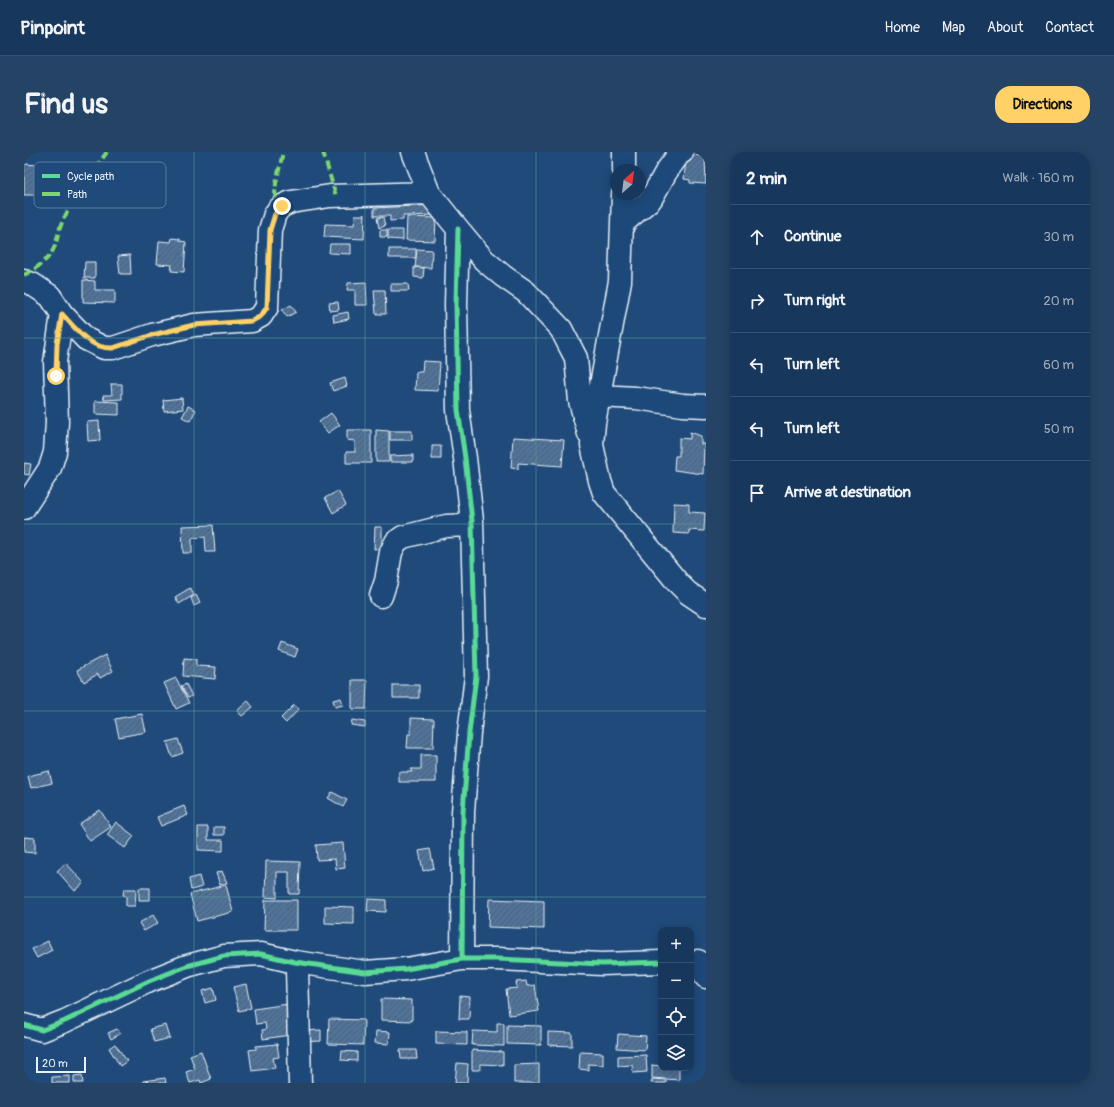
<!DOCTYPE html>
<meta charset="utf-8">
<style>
body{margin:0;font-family:Pangolin,sans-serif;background:#244365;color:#f1f3f6}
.controls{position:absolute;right:12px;bottom:12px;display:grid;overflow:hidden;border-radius:8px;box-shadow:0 2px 10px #0003}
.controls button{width:36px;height:36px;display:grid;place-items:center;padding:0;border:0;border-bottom:1px solid #365272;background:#17385c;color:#f1f3f6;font:20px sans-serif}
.compass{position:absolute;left:586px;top:12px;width:36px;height:36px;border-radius:50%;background:#17385c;box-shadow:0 2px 10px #0003;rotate:28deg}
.scale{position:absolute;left:12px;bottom:10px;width:50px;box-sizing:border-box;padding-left:4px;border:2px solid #e8f1f8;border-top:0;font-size:11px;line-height:14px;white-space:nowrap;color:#e8f1f8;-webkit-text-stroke:3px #1f4a7a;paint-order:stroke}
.stop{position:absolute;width:12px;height:12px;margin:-9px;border:3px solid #ffd166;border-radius:50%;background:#fff}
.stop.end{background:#ffd166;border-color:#fff;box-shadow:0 1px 4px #0008}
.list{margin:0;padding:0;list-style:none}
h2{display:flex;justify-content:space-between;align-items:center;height:52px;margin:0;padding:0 16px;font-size:17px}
h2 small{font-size:13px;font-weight:400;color:#9eacbb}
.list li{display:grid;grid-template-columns:26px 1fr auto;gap:12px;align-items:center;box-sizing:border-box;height:64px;padding:0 16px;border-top:1px solid #365272}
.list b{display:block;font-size:15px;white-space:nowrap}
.list em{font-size:13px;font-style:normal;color:#9eacbb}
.icon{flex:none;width:22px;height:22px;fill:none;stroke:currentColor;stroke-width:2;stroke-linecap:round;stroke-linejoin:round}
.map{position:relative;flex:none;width:682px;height:931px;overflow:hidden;border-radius:16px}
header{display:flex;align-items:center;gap:24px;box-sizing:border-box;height:56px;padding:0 20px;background:#17385c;border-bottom:1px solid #365272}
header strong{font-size:19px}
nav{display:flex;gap:22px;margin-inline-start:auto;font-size:14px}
.intro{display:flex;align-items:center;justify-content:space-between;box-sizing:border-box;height:96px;padding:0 24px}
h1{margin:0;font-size:28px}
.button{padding:10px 18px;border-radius:16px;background:#ffd166;color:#111;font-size:14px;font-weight:700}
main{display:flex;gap:24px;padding:0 24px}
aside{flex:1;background:#17385c;border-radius:16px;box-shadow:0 2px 10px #0003}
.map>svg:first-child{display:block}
.building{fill:url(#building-hatch);stroke:#e8f1f8}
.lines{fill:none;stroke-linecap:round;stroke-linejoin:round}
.minor-casing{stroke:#e8f1f8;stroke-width:25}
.minor{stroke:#1f4a7a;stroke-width:22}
.quiet{stroke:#7fd670;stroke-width:4;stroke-dasharray:8 4;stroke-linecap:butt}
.cycleway-casing{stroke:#1f4a7a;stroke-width:8}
.cycleway{stroke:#5adb95;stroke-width:5}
.route{stroke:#ffd166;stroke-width:5}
.grid{fill:none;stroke:#5ba19e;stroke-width:1;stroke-opacity:0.55}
.key{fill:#1f4a7a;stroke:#5b7ca0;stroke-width:1}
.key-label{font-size:11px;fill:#e8f1f8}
</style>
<header>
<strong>Pinpoint</strong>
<nav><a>Home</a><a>Map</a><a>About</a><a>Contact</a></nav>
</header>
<div class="intro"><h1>Find us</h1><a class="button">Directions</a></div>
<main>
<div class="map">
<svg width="682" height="931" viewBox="0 0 682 931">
<defs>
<pattern id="building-hatch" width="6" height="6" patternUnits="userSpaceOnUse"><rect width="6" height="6" fill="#517399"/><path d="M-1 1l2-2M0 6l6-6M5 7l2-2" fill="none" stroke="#4c5e72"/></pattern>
</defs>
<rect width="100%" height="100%" fill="#1f4a7a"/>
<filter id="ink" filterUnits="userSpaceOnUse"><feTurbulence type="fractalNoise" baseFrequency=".025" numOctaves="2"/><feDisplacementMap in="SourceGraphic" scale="8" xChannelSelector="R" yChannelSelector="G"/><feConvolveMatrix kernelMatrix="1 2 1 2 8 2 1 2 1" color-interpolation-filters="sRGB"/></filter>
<g filter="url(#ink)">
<path class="building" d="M668,3L681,4L682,32L666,31V28L660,27L662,6L668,7Z
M0,12L14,13L12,43H0Z
M411,53V63L379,64V68L366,69V64H350V56Z
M331,63H341L340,87L300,85L301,72L330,73Z
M359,65L361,74L355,76L353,66Z
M383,65L412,66L411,89L382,88Z
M356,78H363V85H356Z
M364,78H379V88L364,87Z
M148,86L156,87V89L162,90L160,120L147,119L148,113L133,112L135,89L147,90Z
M306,92H327V102L305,101Z
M365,97H392V106H365Z
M393,97L408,98L407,116L391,115Z
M106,103L107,122H96L94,104Z
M61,110H71V126H60Z
M390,115L400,116L399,126L390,125Z
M59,128L71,129V138H91V151L59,150Z
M342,130L343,153H331V138H323L324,131Z
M367,132H384L385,139H367Z
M350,138H361L362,162H352Z
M314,150L315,158L306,159L305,151Z
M267,153L272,160L263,165L258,158Z
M324,160L325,167L310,170L309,163Z
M399,209L416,210L414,239L391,238L392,220H398Z
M321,226L323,234L309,239L306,231Z
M87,232H98V247L80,248L79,243H88Z
M158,246L159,257L140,259L139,248Z
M71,249L95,250V263L71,262Z
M164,254L172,258L166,269L158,265Z
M307,261L316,273L304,281L295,270Z
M75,269L76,288L64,289L63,270Z
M323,278H347V311H322V300H331V289L323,288Z
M352,278L365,279V310H352Z
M366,279H388V288H366Z
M666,280L677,284V292H680L679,322L650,318L651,304H655V286L666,287Z
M489,285L540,288L538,314L494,311V317L487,316Z
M408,294H417V307H408Z
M389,303V310H366V304Z
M0,311L7,312L5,323L0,322Z
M314,339L322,353L309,361L301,346Z
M650,351L665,352V360L681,361L680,379L665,378V382L649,381Z
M189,373L191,400H182L181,385L168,386V401H159L158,374Z
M351,375H358V397H350Z
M166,436L170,443L155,452L151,445Z
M172,443L176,451L170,454L167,446Z
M258,491L274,497L271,505L255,499Z
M81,503L89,519L76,526L74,522L60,530L53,518Z
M160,506L172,507V514L192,515L191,527L159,524Z
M152,526L165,551L152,557L140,531Z
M328,528H343L342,557H328Z
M162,532L168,544L164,546L157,534Z
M369,533H395V546H369Z
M317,546L319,553L311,555L309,548Z
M224,549L229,555L218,564L213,559Z
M270,553L275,557L262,571L257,566Z
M118,562L122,580L95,585L91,567Z
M387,566L410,567L409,596H383L384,582H387Z
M328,568L341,570V575L327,573Z
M154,587L159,601L148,605L143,590Z
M397,603H412V630H375V620H388L387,617H397Z
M25,619L28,631L7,636L4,624Z
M308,640L323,648L319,655L304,646Z
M160,654L164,663L137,674L133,665Z
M76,658L87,675L66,689L55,672Z
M92,670L110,684L101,696L83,683Z
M174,675H184V688H199V699L174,698Z
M190,675H200V683H190Z
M0,685L11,686V701L0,700Z
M319,691L321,716L312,717L311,707L293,708L292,693Z
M406,697L410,716L399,719L395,699Z
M242,709L276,710L275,742H265V720H253V746L241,745Z
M42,711L60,731L51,739L33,719Z
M198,719L203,731L196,733L192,721Z
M175,724L178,735L167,738L165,727Z
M202,733L209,760L173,769L166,742Z
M115,736H126V748H115Z
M100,737H112L111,754H102V744L99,743Z
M344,747L362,748V760L343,759Z
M465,747L520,749V777L464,775Z
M241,748H273V778H240Z
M301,754L330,755V772L301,771Z
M129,763L134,771L120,779L115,771Z
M24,789L28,798L13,806L8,797Z
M502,829L503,834L511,833L515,859L485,863L482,837L493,836L492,830Z
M222,832L227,856L215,859L209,835Z
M189,836L192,848L181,851L178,839Z
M436,844L446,845L445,867H435Z
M357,847L388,848V869L357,868Z
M271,851L266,883L239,887L238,878L242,877L241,871L232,872L230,857Z
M305,867L340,868L339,893L304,892Z
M473,871H480V894L448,893L449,879L473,880Z
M142,873L146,886L130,890L126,877Z
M483,873L517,874V893L483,892Z
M93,877L96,882L87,887L84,881Z
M297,878V889L277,890V879Z
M352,879L366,880L365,892L351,891Z
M412,879L443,880V893L412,892Z
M524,880L548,881V894L524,893Z
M594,882L622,884L621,898L593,896Z
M91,892L103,909L96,914L85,896Z
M253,892L255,905L249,906L251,916L228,919L225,898L232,897V894Z
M376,898H392L393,907H377Z
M448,898L479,900V913L456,912V918H448Z
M177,899L187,927L177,931L176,928L166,931L162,920L171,917L166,903Z
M318,899L333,900V909L317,908Z
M556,900L579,901V913L564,912V918L555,917Z
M622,903L623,920L609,921L608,913L594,914V904Z
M433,911L444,912L443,931H431Z
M515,912V931H490V913Z
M628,913L637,914V916H655V928L628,926Z
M58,923L59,931H50V924Z
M46,924V931H28V925Z
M141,926L142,931H120L119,929Z
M628,927L642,928V931H627Z"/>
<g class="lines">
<defs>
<path id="minor" d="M389,0L405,41L434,77L460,108L479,124L502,140L537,177L552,206L556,249L565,282
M600,0V18
M599,42L596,129L570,271L568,293L576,329L580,341L654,431L664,441L682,453
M599,71L627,47L642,20L655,2L658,0
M434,77L432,152L434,258L441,306L448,369L452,524L445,581L439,660L438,807
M0,129L8,132L26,144L38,162L62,187L80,196H89L128,183L170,173L228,169L237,164L243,155L246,78L251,62L254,58L258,54L267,50L306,44L405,41
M575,244L612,246L659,253L682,254
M0,356L26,316L31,300L33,270L31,210L38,162
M357,444L362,429L367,400L372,390L379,385L422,374L448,373
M674,809L682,825
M271,810L273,816L276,931
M0,873L18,878L41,869L125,829L163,814L200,804L237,802L271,810L341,820L382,817L438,807H473L578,812L637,810"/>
</defs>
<use href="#minor" class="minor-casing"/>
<use href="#minor" class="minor"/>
<path class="quiet" d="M299,0L312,44
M254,58L251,42L252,31L259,0
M0,123C13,116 25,108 31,94C33,88 34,82 36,76C39,67 44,59 48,51C58,32 71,17 83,0"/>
<defs>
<path id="cycleway" d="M434,77L432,152L434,258L441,306L448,369L452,524L445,581L439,660L438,807
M0,873L18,878L41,869L125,829L163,814L200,804L237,802L271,810L341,820L382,817L438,807H473L578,812L637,810"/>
</defs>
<use href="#cycleway" class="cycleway-casing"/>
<use href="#cycleway" class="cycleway"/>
</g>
</g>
<g class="lines" filter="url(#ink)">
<path class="route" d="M32,224L33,192L38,162C52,177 66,197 89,196L128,183L170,173L228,169L237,164L243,155L246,78L251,62L258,54"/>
</g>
<path class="grid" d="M170,0V931M341,0V931M512,0V931M0,186H682M0,372H682M0,559H682M0,745H682"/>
<rect x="10" y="10" width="132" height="46" rx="6" class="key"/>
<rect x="18" y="22" width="18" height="4" fill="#5adb95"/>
<rect x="18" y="40" width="18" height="4" fill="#7fd670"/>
<g class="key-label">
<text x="43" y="28">Cycle path</text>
<text x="43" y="46">Path</text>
</g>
</svg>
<div class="controls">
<button>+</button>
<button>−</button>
<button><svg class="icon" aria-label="locate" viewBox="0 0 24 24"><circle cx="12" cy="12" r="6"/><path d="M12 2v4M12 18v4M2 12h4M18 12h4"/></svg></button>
<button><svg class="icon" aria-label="layers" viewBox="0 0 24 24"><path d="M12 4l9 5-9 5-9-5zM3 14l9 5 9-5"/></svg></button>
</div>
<svg class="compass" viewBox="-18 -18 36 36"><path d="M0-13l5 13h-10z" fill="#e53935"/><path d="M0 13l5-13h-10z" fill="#9eacbb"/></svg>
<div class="scale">20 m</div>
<div class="stop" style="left:32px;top:224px"></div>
<div class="stop end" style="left:258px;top:54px"></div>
</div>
<aside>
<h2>2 min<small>Walk · 160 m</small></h2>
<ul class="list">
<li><svg class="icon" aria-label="ahead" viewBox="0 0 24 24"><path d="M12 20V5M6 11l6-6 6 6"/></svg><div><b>Continue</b></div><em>30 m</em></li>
<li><svg class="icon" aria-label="right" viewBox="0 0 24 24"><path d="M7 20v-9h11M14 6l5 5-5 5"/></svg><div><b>Turn right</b></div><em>20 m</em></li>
<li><svg class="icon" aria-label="left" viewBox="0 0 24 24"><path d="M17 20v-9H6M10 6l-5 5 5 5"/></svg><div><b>Turn left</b></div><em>60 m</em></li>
<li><svg class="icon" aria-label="left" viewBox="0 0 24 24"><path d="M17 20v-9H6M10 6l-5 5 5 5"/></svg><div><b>Turn left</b></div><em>50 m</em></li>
<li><svg class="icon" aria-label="arrive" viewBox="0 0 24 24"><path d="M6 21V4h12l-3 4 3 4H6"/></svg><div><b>Arrive at destination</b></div></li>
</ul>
</aside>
</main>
